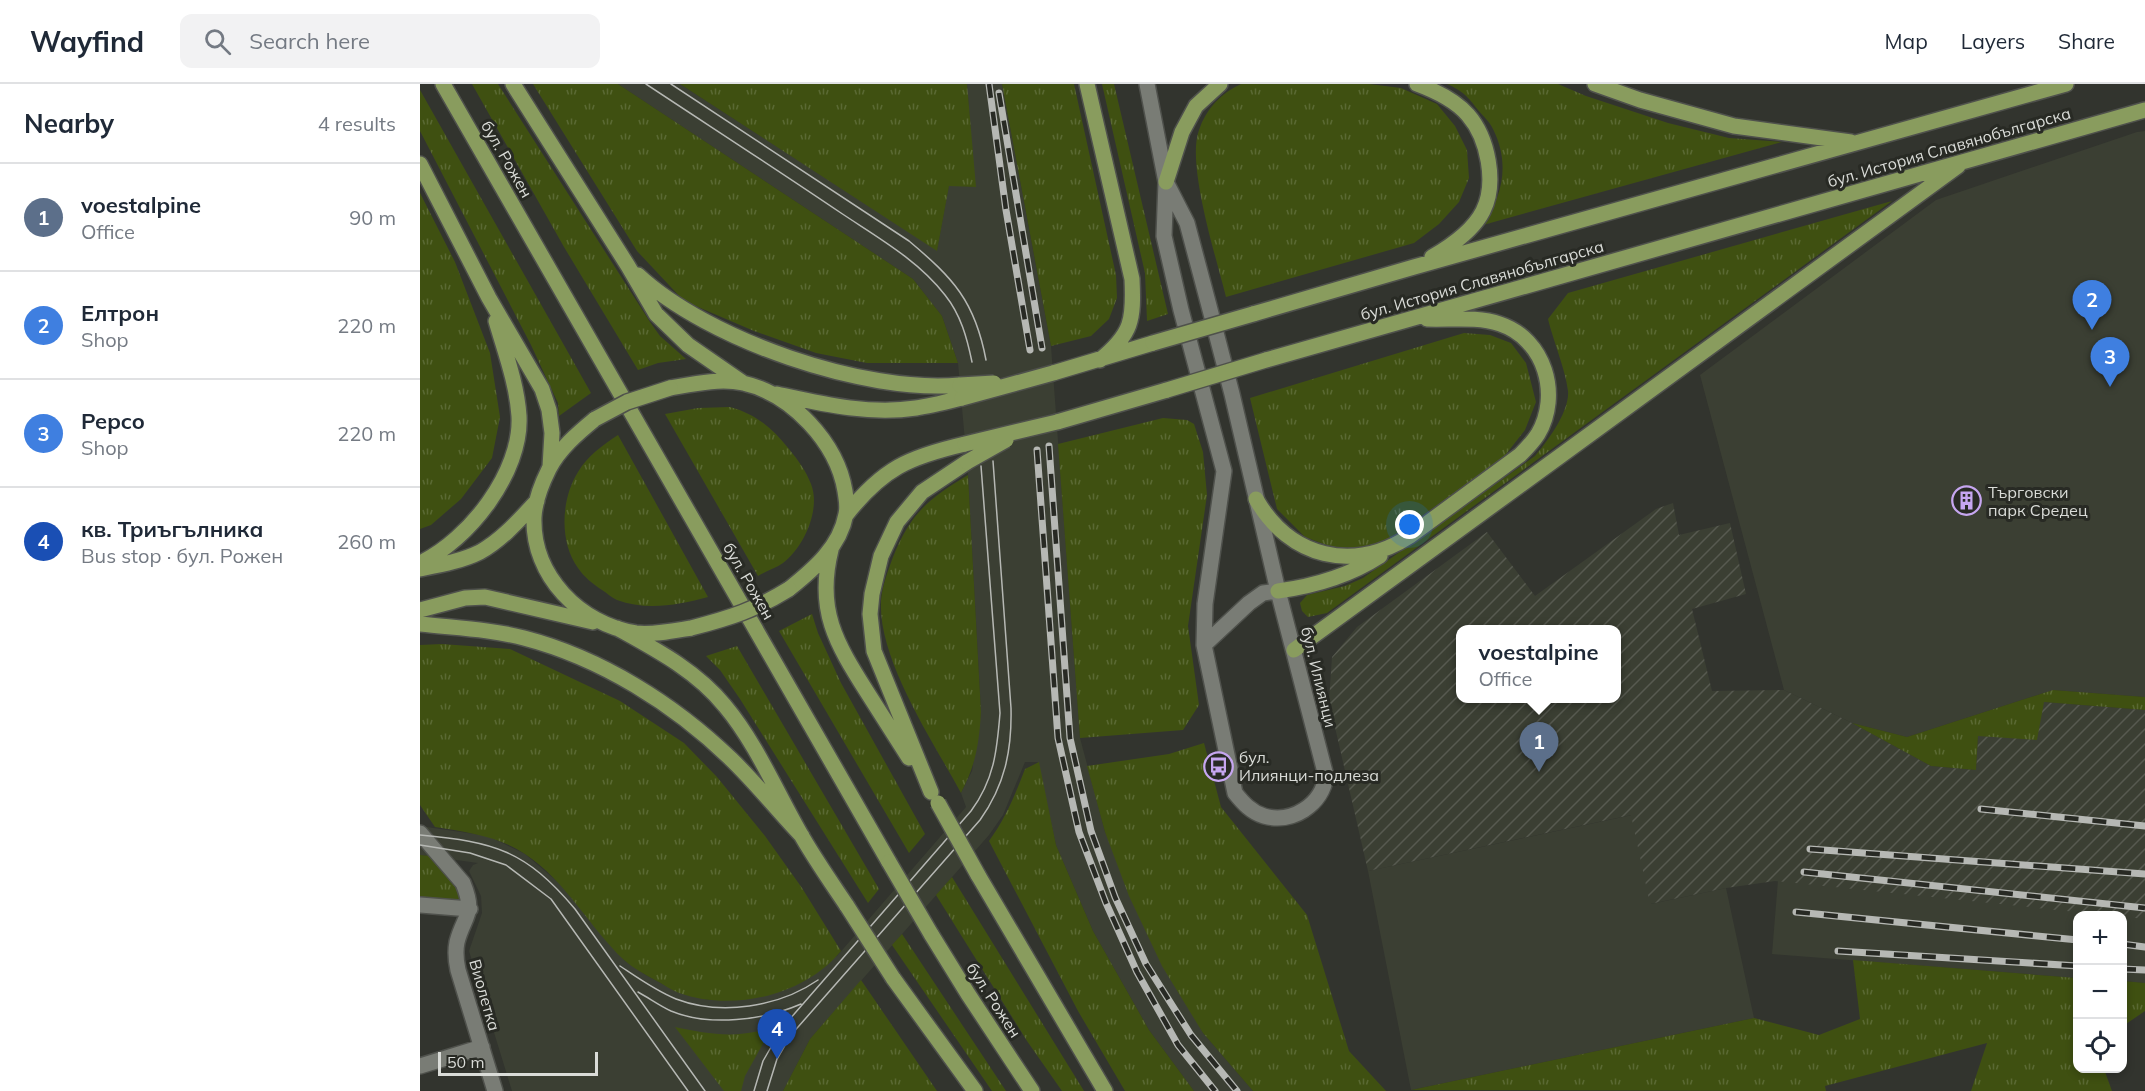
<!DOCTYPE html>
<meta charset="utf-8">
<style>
body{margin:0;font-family:Mulish,sans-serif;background:#f2f2f3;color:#1f2937}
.controls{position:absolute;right:18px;bottom:18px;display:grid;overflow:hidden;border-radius:12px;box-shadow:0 3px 9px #0003}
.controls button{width:54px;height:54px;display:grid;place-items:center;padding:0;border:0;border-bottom:2px solid #e0e1e3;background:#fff;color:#1f2937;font:30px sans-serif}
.scale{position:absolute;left:18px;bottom:15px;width:160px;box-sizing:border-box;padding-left:6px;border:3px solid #dadcd8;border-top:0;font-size:16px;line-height:21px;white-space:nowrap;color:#dadcd8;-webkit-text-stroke:4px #282a24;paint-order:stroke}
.you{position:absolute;left:990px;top:441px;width:21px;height:21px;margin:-15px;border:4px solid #fff;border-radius:50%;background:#1a73e8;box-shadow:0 0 0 9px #1a73e833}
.badge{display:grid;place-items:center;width:39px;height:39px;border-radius:50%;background:#7c3aed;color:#fff;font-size:20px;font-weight:700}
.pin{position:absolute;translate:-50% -50px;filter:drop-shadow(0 2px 3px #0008)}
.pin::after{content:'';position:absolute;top:32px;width:21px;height:18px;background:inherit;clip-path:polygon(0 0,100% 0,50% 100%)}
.popup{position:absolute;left:1036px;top:541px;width:165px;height:78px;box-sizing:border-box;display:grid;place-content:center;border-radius:12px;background:#fff;filter:drop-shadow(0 2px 4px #0005);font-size:20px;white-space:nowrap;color:#747a83}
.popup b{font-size:22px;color:#1f2937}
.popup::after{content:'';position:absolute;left:50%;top:100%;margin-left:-12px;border:12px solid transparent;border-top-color:#fff}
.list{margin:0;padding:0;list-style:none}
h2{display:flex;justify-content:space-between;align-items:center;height:78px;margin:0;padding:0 24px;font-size:26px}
h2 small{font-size:20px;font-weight:400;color:#747a83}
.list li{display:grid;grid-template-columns:39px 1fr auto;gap:18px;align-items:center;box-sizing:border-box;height:108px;padding:0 24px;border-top:2px solid #e0e1e3}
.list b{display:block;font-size:22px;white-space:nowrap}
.list p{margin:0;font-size:20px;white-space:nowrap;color:#747a83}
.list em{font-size:20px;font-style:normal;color:#747a83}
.icon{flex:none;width:33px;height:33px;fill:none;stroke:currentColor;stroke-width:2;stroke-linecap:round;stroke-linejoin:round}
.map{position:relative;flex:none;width:1725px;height:1007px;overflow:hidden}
header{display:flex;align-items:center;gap:36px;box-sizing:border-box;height:84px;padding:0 30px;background:#fff;border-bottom:2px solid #e0e1e3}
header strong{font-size:28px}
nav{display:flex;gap:33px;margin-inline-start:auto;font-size:21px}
.search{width:420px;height:54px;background:#f2f2f3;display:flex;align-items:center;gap:15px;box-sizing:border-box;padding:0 21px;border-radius:12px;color:#747a83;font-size:22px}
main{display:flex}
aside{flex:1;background:#fff}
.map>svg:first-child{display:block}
.built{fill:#3b3f33}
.industrial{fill:url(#industrial-furrows);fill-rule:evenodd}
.grass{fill:url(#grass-tufts)}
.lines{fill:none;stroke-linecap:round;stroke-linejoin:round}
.minor-casing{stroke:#4f514c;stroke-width:18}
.major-casing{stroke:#4f514c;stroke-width:18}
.minor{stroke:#797c75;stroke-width:15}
.major{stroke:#899c5e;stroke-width:15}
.tram{stroke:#b6b8b4;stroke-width:1.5}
.rail-casing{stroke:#b6b8b4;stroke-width:7}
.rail{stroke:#282a24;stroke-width:4.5;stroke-dasharray:14;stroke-linecap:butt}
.major-bridge-casing{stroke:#4f514c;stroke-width:18;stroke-linecap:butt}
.major-bridge{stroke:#899c5e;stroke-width:15}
.labels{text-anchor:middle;stroke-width:6;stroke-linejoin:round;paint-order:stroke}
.street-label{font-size:16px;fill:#dadcd8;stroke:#282a24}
.poi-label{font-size:16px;fill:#dadcd8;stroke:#282a24;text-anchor:start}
</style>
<header>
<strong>Wayfind</strong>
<div class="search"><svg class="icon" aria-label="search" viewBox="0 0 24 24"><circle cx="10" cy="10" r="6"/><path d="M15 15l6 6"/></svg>Search here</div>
<nav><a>Map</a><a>Layers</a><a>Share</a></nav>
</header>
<main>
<aside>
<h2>Nearby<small>4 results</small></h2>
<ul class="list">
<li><span class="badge" style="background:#5c6f8a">1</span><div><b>voestalpine</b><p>Office</p></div><em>90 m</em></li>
<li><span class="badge" style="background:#3f7fe0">2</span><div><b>Елтрон</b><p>Shop</p></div><em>220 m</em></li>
<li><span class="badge" style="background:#3f7fe0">3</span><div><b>Pepco</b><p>Shop</p></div><em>220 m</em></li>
<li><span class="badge" style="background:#1a4fb4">4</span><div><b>кв. Триъгълника</b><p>Bus stop · бул. Рожен</p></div><em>260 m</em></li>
</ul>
</aside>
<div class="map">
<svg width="1725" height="1007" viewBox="0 0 1725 1007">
<defs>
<pattern id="industrial-furrows" width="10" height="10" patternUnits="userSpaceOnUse" patternTransform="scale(1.5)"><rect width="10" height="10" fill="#3b3f33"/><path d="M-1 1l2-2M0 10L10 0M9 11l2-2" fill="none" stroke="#575a50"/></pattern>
<pattern id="grass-tufts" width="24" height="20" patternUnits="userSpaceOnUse" patternTransform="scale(1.5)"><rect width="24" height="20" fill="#3f5011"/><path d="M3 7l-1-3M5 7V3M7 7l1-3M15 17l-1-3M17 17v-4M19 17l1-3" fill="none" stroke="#5a6933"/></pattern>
</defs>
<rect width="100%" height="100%" fill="#32342e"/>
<path class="built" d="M198,0H260L517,166L529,101L555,103L547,0H582L631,262L660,654L685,748L783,949L833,1007H774L729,946L673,847L636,761L618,678H605L583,731L569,751L390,955L363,1007H92L49,867L62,829L61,812L49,787L53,781L58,779L0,771V742L68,752L105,770L139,799L205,877L224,890L259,909L289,916L417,872L546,723L541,709L552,687L561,628L548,391L538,279L522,232L493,195Z
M1725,47V613L1633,606L1487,653L1432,639L1364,606L1280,291L1516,116L1717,48Z
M1212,731L1231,820L1306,804L1334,934L991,1006L948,787Z
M1725,731V899L1703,897L1702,832H1658L1657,894L1352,870L1362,747Z"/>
<path class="industrial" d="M1253,419L1259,451L1310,439L1326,510L1272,525L1292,607L1364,606L1432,639L1511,682L1556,686L1558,652L1624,618L1725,626V835L1355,797L1306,804L1230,820L1211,731L948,787L909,617L912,573L937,543L1067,448L1115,512L1236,425ZM1041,546H1197V614H1041Z"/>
<path class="grass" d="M52,0H78L230,238L240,252L266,275L238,279L218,286L144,163Z
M113,0H198L493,195L522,232L538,279H447L396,269L334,247L264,217L217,167Z
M260,0H547L556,103L529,102L517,167Z
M582,0H654L696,191L697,214L689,235L671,252L631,262Z
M682,0H694L748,230L727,237L725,189Z
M821,0H949L981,4L1017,20L1035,42L1047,66L1049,94L1039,118L1019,140L994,159L806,213C797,176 766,80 779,46C786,25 801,9 821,0Z
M1027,0H1138L1166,12L1248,39L1309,54L1362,58L1063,141C1083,111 1090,79 1073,45C1070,38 1063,32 1058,26C1048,13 1043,7 1027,0Z
M0,6L171,309L139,332L138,319L111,261L0,47Z
M0,109L35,178L70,269L80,333L72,374L41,415L11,441L0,445Z
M1472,117L907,529L888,533L882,527L880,519L887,511L925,502L943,494L1115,372C1127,358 1150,327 1148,307C1146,287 1133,256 1128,235L1148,209Z
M1044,249L1070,251L1091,259L1106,279L1116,318L1105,346L1083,374L978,449L948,465H917L885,453L857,425L830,314Z
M310,323C336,330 352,344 369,365C378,376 386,387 391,400C401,425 384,463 363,479C356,484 346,487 338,492L245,330L278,324Z
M743,334L767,336L774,340L783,368L787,411L768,542L779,621L763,646L660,654L638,360Z
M198,351L288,513C259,521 226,527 197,516C192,514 187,509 182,506C173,500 164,493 158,484C139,458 141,415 158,388C167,372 183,361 198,351Z
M548,391L561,628C559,660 556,680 541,709C513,657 458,576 461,517C462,502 468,487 473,473C490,430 509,414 548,391Z
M392,530L398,549L421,599L505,750L489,769L359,547Z
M22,560L90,565L200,617L264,659L297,693L345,752L382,804L421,867C384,912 313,928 259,909C251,906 243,900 235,896C224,890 213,884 204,876C169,843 147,798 105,770C78,752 46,748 15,743L0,721V561Z
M317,562L459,805L448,819L320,615L300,586L286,572Z
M1633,606L1725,613V626L1624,618L1617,656L1558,652L1556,686L1511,682L1432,639L1487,653Z
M784,659L801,723L887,831L929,967L966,1007H833L783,949L742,882L709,812L685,748L667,682L749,670Z
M619,678L636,761L673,847L729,946L774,1007H705L658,927L569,757C586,734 595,711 605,685Z
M0,771L10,772L40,808V819L0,816Z
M532,793L664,1007H642L607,957L516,811Z
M482,850L586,1007H572L472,861Z
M1433,876L1657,894L1658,984L1684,985L1692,1007H1551L1567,959L1405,1002L1406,1007L991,1006L1334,934L1399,951L1440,935Z
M441,896L517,1007H363L390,955Z
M1703,897L1725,899V927L1703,942Z
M255,943C283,949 310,954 339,947L345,956L325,992L321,1007H304Z"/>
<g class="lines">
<defs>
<path id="minor" d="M727,0L746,98L744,152L761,226L804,387L785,520L784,561L815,709C823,719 831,728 844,732C872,740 902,721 906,692L858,507L812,310L788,218L767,139L746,98
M784,561L829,519L843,509L858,507
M0,749L43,799C56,831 44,831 37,858C35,868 36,877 38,886L75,1007
M0,821L50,825
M0,982L62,963"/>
<path id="major" d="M23,0L469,778
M93,0L208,182L236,230L268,261L323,299
M667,0L712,195C714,236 712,250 680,276
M997,0C1016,7 1035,16 1048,31C1068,54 1077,99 1063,127C1053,147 1031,162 1012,173
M1175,0L1220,16L1314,42L1431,58
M0,80L69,214L122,305L129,326L132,349L130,383
M746,98L762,48L776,22L800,0
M218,191C288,256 445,310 540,301
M833,230L994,183L1646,0
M846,276L1725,26
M633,289L733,259
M250,304C273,300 300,294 323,299C372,310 417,359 425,407C426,415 428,422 426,430C420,463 394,485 369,505
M357,310C403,320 449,331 496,324C511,322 526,318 542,314
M175,335C158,349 139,365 129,385C122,399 115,417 114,433C112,492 160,540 216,549C234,551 253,547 271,544
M637,338L747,306
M836,415C870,474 933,489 990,452L1100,371C1106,365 1113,358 1118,350C1141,311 1125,255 1080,240C1057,232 1030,236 1007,235
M426,431C463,384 489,373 545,360
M411,466C396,526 416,559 447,608C461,630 475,652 489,674
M0,479C49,456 102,388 99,332C97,300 85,268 76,237
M0,485C20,481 42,477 60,468C82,456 100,435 117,417
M858,507C895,502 929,492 960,472
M0,526L45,514L65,513L173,538
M0,540C35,544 70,545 104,554C181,574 254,620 311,675C336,699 358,727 382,752
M197,544C235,565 277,587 305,622C336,659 356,707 380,749C394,774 411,798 427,822
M874,566L1538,82
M511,708L454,567L450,530L452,510L461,472L477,438L502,408L547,378
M558,791L685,1007
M511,850L548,910L612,1007
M473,894L555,1007"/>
</defs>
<use href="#minor" class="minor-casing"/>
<use href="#major" class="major-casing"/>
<use href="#minor" class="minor"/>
<use href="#major" class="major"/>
<path class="tram" d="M226,0C291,43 356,85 421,129C457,153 498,176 525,211C541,231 547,254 552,278
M251,0L489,157C533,194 555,217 566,276
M0,751C75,758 105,766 155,825L285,1007
M0,761L50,769L86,781L131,815L268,1007
M200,882C218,894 236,907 256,915C301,932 359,923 398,896
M218,908C229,914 240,922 251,927C289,943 344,936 381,920
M334,1007L343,977L362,944L551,727C574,696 577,667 580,629L561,382
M347,1007L357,975L371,951L560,736C585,701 592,666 591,624L573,377"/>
<defs>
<path id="rail" d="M569,0L586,126L610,266
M579,9L622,264
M629,362L650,654L671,747L695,813L726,880L771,951L817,1007
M617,366L638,654L659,748L686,819L717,888L758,961L795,1007
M1561,725L1725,742
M1390,765L1725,790
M1384,788L1725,824
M1376,828L1658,856
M1702,860L1725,863
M1418,867L1658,882
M1702,885L1725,886"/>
</defs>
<use href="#rail" class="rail-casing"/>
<use href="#rail" class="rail"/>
<defs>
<path id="major-bridge" d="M733,259L833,230
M540,301L574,299
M747,306L846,276
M542,314L633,289
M175,335L207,318L250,304
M545,360L637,338
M547,378L586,356
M271,544C310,534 335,526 369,505
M518,719L558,791
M469,778L511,850
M427,822L473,894"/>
</defs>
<use href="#major-bridge" class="major-bridge-casing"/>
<use href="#major-bridge" class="major-bridge"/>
</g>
<defs>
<symbol id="building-ring" viewBox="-11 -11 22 22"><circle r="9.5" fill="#282a24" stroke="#c6a6f0" stroke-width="1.5"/><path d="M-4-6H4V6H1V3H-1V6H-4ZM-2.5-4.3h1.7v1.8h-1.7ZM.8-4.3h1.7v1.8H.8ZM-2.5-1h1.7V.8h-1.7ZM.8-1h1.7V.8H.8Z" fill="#c6a6f0"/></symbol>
<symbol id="bus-ring" viewBox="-11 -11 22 22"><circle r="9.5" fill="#282a24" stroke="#c6a6f0" stroke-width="1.5"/><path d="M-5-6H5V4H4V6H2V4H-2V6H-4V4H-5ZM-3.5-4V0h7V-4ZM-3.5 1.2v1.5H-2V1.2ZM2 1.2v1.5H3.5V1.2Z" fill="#c6a6f0"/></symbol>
</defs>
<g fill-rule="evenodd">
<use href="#building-ring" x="1530" y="400" width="33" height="33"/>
<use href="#bus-ring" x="782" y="666" width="33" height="33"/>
</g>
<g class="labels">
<g class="street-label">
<text transform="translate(1529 63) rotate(-16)" y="6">бул. История Славянобългарска</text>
<text transform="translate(87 75) rotate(60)" y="6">бул. Рожен</text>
<text transform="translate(1062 196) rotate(-16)" y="6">бул. История Славянобългарска</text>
<text transform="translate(329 497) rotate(60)" y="6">бул. Рожен</text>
<text transform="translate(899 593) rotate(76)" y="6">бул. Илиянци</text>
<text transform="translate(65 911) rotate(74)" y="6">Виолетка</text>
<text transform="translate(574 916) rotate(57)" y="6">бул. Рожен</text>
</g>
<g class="poi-label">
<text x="1568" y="414">Търговски<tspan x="1568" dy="18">парк Средец</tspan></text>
<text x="819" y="679">бул.<tspan x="819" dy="18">Илиянци-подлеза</tspan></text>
</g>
</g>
</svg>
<div class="controls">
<button>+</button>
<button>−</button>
<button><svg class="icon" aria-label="locate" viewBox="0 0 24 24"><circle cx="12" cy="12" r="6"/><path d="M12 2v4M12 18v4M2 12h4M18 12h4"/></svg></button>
</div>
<div class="scale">50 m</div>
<div class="you"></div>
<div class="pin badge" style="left:1119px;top:688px;background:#5c6f8a">1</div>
<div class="popup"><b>voestalpine</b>Office</div>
<div class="pin badge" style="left:1672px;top:246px;background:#3f7fe0">2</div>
<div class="pin badge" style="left:1690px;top:303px;background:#3f7fe0">3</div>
<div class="pin badge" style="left:357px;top:975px;background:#1a4fb4">4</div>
</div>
</main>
